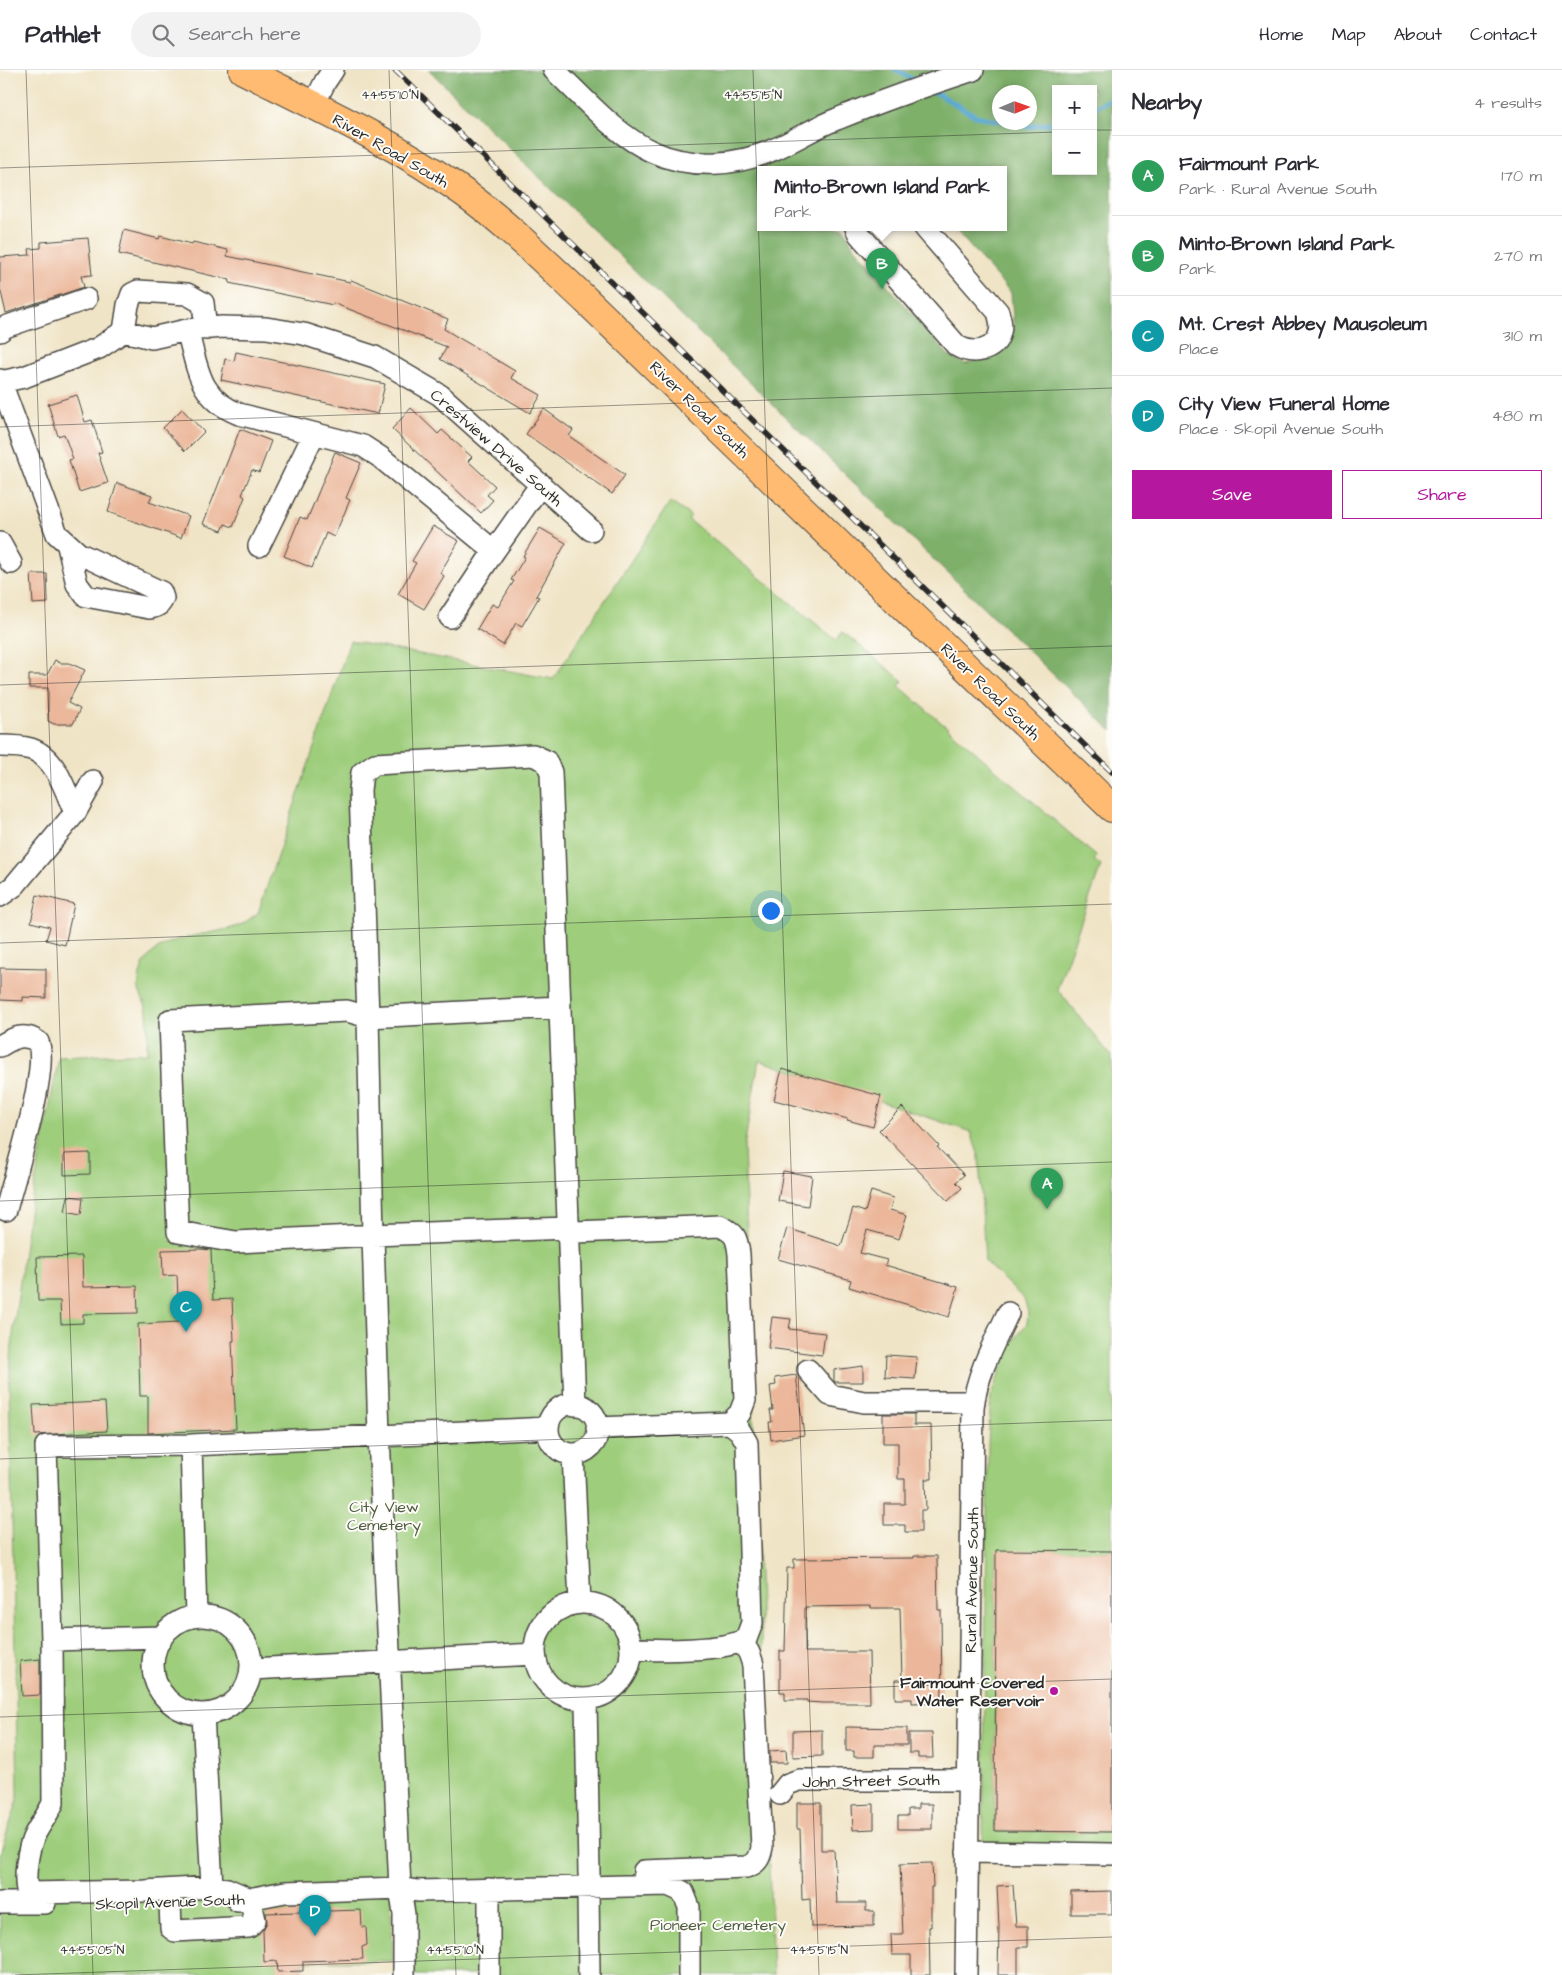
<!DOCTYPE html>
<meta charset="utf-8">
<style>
body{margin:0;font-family:"Architects Daughter",sans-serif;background:#f2f2f3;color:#2b2b33}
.controls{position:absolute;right:15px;top:15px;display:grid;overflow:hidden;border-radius:0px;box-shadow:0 2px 8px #0003}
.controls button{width:45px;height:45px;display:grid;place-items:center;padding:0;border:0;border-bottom:1px solid #e1e1e2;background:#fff;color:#2b2b33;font:25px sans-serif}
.compass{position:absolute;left:992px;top:15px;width:45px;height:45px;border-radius:50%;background:#fff;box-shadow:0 2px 8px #0003;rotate:88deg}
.you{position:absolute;left:770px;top:840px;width:18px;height:18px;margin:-12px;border:4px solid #fff;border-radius:50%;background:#1a73e8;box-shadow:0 0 0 8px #1a73e833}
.badge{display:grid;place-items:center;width:32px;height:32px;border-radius:50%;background:#b5179e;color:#fff;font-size:16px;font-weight:700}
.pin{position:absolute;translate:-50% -41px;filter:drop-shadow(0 1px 2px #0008)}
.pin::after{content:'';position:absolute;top:26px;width:18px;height:15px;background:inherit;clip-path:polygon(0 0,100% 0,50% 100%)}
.popup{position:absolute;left:757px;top:96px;width:250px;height:65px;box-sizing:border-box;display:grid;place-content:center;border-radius:0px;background:#fff;filter:drop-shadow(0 1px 4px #0005);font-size:16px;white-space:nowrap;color:#7c7c81}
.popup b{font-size:19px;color:#2b2b33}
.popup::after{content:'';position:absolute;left:50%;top:100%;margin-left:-10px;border:10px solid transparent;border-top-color:#fff}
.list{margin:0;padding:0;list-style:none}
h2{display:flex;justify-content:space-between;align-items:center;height:65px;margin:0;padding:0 20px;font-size:21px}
h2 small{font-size:16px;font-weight:400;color:#7c7c81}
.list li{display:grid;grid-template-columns:32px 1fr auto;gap:15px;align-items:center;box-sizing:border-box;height:80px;padding:0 20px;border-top:1px solid #e1e1e2}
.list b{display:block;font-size:19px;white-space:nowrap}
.list p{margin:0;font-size:16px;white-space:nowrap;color:#7c7c81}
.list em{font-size:16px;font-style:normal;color:#7c7c81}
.actions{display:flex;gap:10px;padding:15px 20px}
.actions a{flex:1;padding:11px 0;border:1px solid #b5179e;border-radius:0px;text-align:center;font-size:18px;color:#b5179e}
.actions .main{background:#b5179e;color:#fff}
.icon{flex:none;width:28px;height:28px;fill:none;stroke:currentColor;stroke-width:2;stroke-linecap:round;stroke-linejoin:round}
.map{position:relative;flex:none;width:1112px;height:1905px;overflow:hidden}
header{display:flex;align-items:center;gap:30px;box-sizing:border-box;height:70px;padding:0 25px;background:#fff;border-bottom:1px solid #e1e1e2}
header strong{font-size:24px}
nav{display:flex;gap:28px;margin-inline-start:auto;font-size:18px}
.search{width:350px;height:45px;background:#f2f2f3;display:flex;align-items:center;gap:12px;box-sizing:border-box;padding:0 18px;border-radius:28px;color:#7c7c81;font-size:19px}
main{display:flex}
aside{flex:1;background:#fff}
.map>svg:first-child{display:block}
.green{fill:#9ecd7b;stroke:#647c53}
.forest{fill:#7eb06b;stroke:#546e4b;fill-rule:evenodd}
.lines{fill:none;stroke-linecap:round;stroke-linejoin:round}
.stream{stroke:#55a5cf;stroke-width:5}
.building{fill:#ebb699}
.minor-casing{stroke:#494742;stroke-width:24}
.major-casing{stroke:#494742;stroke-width:30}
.minor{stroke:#fff;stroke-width:21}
.major{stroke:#ffbb71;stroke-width:28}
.rail-casing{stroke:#2b2b2b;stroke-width:5.5}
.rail{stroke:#fdfcf7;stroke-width:4;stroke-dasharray:11;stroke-linecap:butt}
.ticks{fill:none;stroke:#2b2b2b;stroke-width:1;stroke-opacity:0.45}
.poi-dot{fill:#b5179e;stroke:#fdfcf7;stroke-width:2}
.labels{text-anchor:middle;stroke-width:4;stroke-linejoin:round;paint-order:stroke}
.street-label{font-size:16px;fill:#2b2b2b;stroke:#fdfcf7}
.park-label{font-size:16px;fill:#4e5c43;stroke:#fdfcf7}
.poi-label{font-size:16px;font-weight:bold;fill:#2b2b2b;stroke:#fdfcf7;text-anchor:end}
.ticks-label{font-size:12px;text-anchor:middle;fill:#2b2b2b;stroke:#fdfcf7;stroke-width:4;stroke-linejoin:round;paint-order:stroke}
</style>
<header>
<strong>Pathlet</strong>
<div class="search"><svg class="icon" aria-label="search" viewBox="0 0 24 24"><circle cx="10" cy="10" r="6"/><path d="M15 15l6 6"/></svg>Search here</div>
<nav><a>Home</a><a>Map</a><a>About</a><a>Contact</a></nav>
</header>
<main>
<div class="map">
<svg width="1112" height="1905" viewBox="0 0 1112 1905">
<rect width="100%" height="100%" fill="#fdfcf7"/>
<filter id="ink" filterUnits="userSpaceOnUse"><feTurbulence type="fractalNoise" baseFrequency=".02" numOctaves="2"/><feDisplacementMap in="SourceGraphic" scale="10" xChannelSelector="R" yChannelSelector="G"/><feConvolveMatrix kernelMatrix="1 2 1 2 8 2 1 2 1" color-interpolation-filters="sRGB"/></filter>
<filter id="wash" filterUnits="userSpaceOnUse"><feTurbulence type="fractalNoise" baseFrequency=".0096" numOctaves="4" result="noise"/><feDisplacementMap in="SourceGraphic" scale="20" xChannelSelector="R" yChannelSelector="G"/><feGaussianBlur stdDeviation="1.12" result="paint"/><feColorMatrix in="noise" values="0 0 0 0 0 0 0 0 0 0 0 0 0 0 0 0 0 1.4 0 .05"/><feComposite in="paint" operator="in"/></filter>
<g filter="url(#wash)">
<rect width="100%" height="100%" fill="#f0e4c6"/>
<path class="green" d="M670,432L691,446L688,449L836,570L843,562L903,611L899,616L1097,787L1094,790L1101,796L1057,919L1112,987V1481H996L995,1761L1112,1762V1777L983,1776L988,1375L991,1325L1010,1276L1027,1253L1028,1242L1024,1229L985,1192L979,1087L971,1062L759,990L744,1077L773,1905H414V1828L391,1829L393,1891H303V1901L288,1905H0V1783L17,1733L18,1720L9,1313L13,1264L29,1143L59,987L147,983C147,970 149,949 146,937C143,927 137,922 139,911C144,862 205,868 238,856C245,853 252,847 258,843L350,571L553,609Z"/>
<path class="forest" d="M429,0H1112V661L774,336ZM1056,19H1093V101H1056ZM999,22H1030V52H999ZM761,100H1003V158H954L1011,223L1014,260L995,285L965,294L948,285L852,174L844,158H761Z"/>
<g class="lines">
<path class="stream" d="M896,0L917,12
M931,20L976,46L999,51
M1093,38L1112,29
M1006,52L1028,57L1056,52"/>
</g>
<g id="blocks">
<path class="building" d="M124,160L159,169L160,166L192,174L193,172L228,180L227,186L350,212L351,210L448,249L444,259L515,301L511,308L541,325L530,343L440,289L447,277L333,233V235L229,213L230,210L119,184Z
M88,168L92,205L81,206L84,217L6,243L0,218V187L30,185L29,179L41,178V172Z
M236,282L385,314L378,344L221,310L225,289L234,291Z
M77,325L85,352L92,350L102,382L98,383L108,413L79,422L69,390L73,389L64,364L58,366L48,334Z
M411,338L438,364L442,360L472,387L468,391L495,416L487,425L493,430L481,443L392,359Z
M182,339L204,362L185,381L163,358Z
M544,339L573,360L569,366L625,405L612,424L526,364Z
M240,359L271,371L259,403L252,400L242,425L245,427L233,457L225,454L222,461L203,454Z
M335,382L361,393L346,428L350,430L334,467L326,463L312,498L284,486L300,447L307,450Z
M117,413L152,425L149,432L189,446L181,468L108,442Z
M433,456L459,471L440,503L444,506L424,539L398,524L416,493L412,491Z
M540,458L566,473L536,526L539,527L522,556L516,553L503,575L477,559L492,534L498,537L514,511L511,510L525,487L523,486Z
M31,504H47L48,533L33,534Z
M55,590L60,593H69L85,600L68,633L80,639L73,654H54L48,651V618H29V605H47Z
M37,825L74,834L65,875L46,870L50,857L31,852Z
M0,898L46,899V928L23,927V931L0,930Z
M782,999L881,1026L873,1057L847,1050L848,1049L774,1030Z
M902,1037L939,1076L937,1077L964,1105L956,1112L962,1118L948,1131L879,1060Z
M90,1083V1104L64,1105V1084Z
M783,1101L812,1106L808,1136L778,1131Z
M871,1121L893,1128L890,1140L907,1145L899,1169L867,1160L860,1183L887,1190L885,1195L958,1217L949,1247L849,1217L851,1210L778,1189L787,1158L841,1176L853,1138L865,1142Z
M68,1126L83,1128L81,1145L65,1142Z
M201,1179L211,1180L213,1230L232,1229L234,1271H232L236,1359L148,1363V1326H140L138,1254L179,1252L177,1205L163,1206L162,1180Z
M82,1186L83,1217L137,1216L138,1243L83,1244V1253L61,1254L60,1231H38L37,1187Z
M772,1247L791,1249L789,1259L825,1263L822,1285L768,1278Z
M886,1285L917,1287L915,1309L885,1307Z
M863,1296V1312H835L834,1311V1300Z
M796,1305L804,1365L771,1370L769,1352H772L770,1340H773L770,1316L776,1315L775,1308Z
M105,1332L107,1361L35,1365L33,1335Z
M883,1344H914V1355H931L932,1409H925L926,1440H921V1462H905V1455H884V1434H905V1409H898V1373H883Z
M996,1480L1112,1481V1762L995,1761Z
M914,1486H937L938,1540H941L942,1632L912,1633V1629H895V1610H902L900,1538H871V1536L805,1537V1582H869L870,1633H823L807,1632V1630H785V1622H780V1581H785L787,1498H794V1489L914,1488Z
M40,1589V1625L22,1626L20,1591Z
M846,1657L907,1658V1675H874V1687H854V1681H846Z
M822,1660V1686L793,1687V1661Z
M909,1663H932L933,1688H918V1683H909Z
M786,1680L787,1693H770V1681Z
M797,1733H821V1780H834L837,1833H866V1841H874V1856L811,1857L810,1829L802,1830L800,1759H797Z
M874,1734V1759L853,1760L852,1735Z
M918,1734H932V1759H898V1746H908V1739H918Z
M932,1793L933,1817H931V1857H929L930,1905H911V1885H892L891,1864H903L900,1794Z
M1013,1815L1016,1856H1028V1877H1018V1905H998L999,1856L997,1816Z
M1112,1821V1844H1071V1822Z
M361,1840L362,1857H366L367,1875L362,1877L363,1889L303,1891V1901L278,1902L277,1891L264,1892L263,1860L267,1852L266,1843Z"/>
</g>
</g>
<g filter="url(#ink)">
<use href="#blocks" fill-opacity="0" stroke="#494742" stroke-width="1"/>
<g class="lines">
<defs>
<path id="minor" d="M554,0C584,28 615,65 653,82C691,99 738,96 775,79C796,70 815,57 837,49C881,31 927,15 973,0
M313,36L325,12L333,0
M856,158L859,164L957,276C972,285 996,282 1000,262C1002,255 1000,249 998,242L925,158
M187,260C198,298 198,328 239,344L363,376L380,387L494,481L541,414
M0,261L5,257L86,229
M124,261L152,268L187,260L222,257L266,258L304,264L375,287L440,325L591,460
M124,261L128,235L132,224L138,221L187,224L203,233L206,259
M0,310L57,464L78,483L161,522L163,528C160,535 157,537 149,538L86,526L77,514L68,476
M0,312L24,307L99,278L124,261
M0,473L11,493
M259,476L314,364
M450,547L494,481
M0,676C11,676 21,676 31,679C56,687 66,722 75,743
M0,826L14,816L75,743L93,711
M559,937L368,947L347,941L170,950L178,1162L236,1172L373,1165L368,947L360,720L362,703L375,694L533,685L546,691L551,702L575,1335
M0,976C13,968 24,962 38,972C50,998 14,1107 6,1140
M808,1300L830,1325L864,1332H974
M548 1359a25 25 0 1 1 50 0a25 25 0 1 1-50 0Z
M597,1358L730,1353L740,1361L747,1373L752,1553L746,1569C726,1581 656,1581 631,1578
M191,1375L196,1546
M573,1384L580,1533
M535 1581a48 48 0 1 1 96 0a48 48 0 1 1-96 0Z
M153 1595a49 49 0 1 1 98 0a49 49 0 1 1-98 0Z
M52,1570L161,1567
M251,1599L535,1584
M586,1629L589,1804
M203,1644L212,1817
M780,1724L788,1714L799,1710H968
M967,1782L1112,1784
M644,1801L746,1797C757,1794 760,1788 762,1777L753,1595C750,1585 749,1579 740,1573
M588,1818L589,1905
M489,1819V1905
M238,1831L285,1822L400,1818L418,1821L668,1815L683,1822L689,1837V1905
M0,1833H45
M170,1833L171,1858L175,1861L249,1857L255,1850L250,1829L227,1819L212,1817L145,1821L28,1823C23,1809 28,1777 35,1764C41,1753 48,1744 53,1733L52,1570L46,1376L191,1375L548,1358
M404,1905V1844L400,1818L379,1366L373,1165L568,1158L575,1162L720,1156C735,1163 737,1167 739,1184L745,1330L740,1343L730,1353
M966,1905L973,1337C977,1304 994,1273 1008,1243"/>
<path id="major" d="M243,0C317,37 395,73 463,122C508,154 548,195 589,233L1112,738"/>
</defs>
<use href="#minor" class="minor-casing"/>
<use href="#major" class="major-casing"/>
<use href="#minor" class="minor"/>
<use href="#major" class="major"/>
<defs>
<path id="rail" d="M395,0L1112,702"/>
</defs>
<use href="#rail" class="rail-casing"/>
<use href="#rail" class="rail"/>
</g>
</g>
<path class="ticks" d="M26,0L93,1905M389,0L456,1905M753,0L819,1905M1093,60H1112M0,98L1056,62M0,357L1112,318M0,615L1112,576M0,873L1112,834M0,1131L1112,1092M0,1389L1112,1350M0,1647L1112,1609M15,1905L1112,1867"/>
<circle class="poi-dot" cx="1054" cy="1621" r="5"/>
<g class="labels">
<g class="street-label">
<text transform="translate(391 80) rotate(30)" y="6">River Road South</text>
<text transform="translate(700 339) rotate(44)" y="6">River Road South</text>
<text transform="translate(497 377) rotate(41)" y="6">Crestview Drive South</text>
<text transform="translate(991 621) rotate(44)" y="6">River Road South</text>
<text transform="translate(971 1510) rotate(-89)" y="6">Rural Avenue South</text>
<text transform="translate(871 1710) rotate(-1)" y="6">John Street South</text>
<text transform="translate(170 1831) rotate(-2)" y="6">Skopil Avenue South</text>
</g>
<g class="park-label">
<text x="384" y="1442">City View<tspan x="384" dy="18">Cemetery</tspan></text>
<text x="718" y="1860">Pioneer Cemetery</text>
</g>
<g class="poi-label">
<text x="1044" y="1618">Fairmount Covered<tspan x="1044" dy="18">Water Reservoir</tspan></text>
</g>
</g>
<g class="ticks-label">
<text x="390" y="29">44°55'10"N</text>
<text x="753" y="29">44°55'15"N</text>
<text x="92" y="1884">44°55'05"N</text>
<text x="455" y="1884">44°55'10"N</text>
<text x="819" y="1884">44°55'15"N</text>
</g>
</svg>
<div class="controls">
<button>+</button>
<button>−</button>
</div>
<svg class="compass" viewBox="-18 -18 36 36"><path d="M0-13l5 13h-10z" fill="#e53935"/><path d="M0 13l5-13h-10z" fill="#7c7c81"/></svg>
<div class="you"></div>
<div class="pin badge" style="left:1047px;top:1139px;background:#2e9e5b">A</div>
<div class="pin badge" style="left:882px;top:219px;background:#2e9e5b">B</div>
<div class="popup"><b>Minto-Brown Island Park</b>Park</div>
<div class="pin badge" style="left:186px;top:1262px;background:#0f9aa8">C</div>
<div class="pin badge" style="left:315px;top:1866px;background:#0f9aa8">D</div>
</div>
<aside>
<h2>Nearby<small>4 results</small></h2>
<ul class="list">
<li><span class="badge" style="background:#2e9e5b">A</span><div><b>Fairmount Park</b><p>Park · Rural Avenue South</p></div><em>170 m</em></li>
<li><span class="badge" style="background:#2e9e5b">B</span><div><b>Minto-Brown Island Park</b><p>Park</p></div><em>270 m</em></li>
<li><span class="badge" style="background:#0f9aa8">C</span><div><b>Mt. Crest Abbey Mausoleum</b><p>Place</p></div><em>310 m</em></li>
<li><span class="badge" style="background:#0f9aa8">D</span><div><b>City View Funeral Home</b><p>Place · Skopil Avenue South</p></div><em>480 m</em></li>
</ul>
<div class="actions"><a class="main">Save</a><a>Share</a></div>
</aside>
</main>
